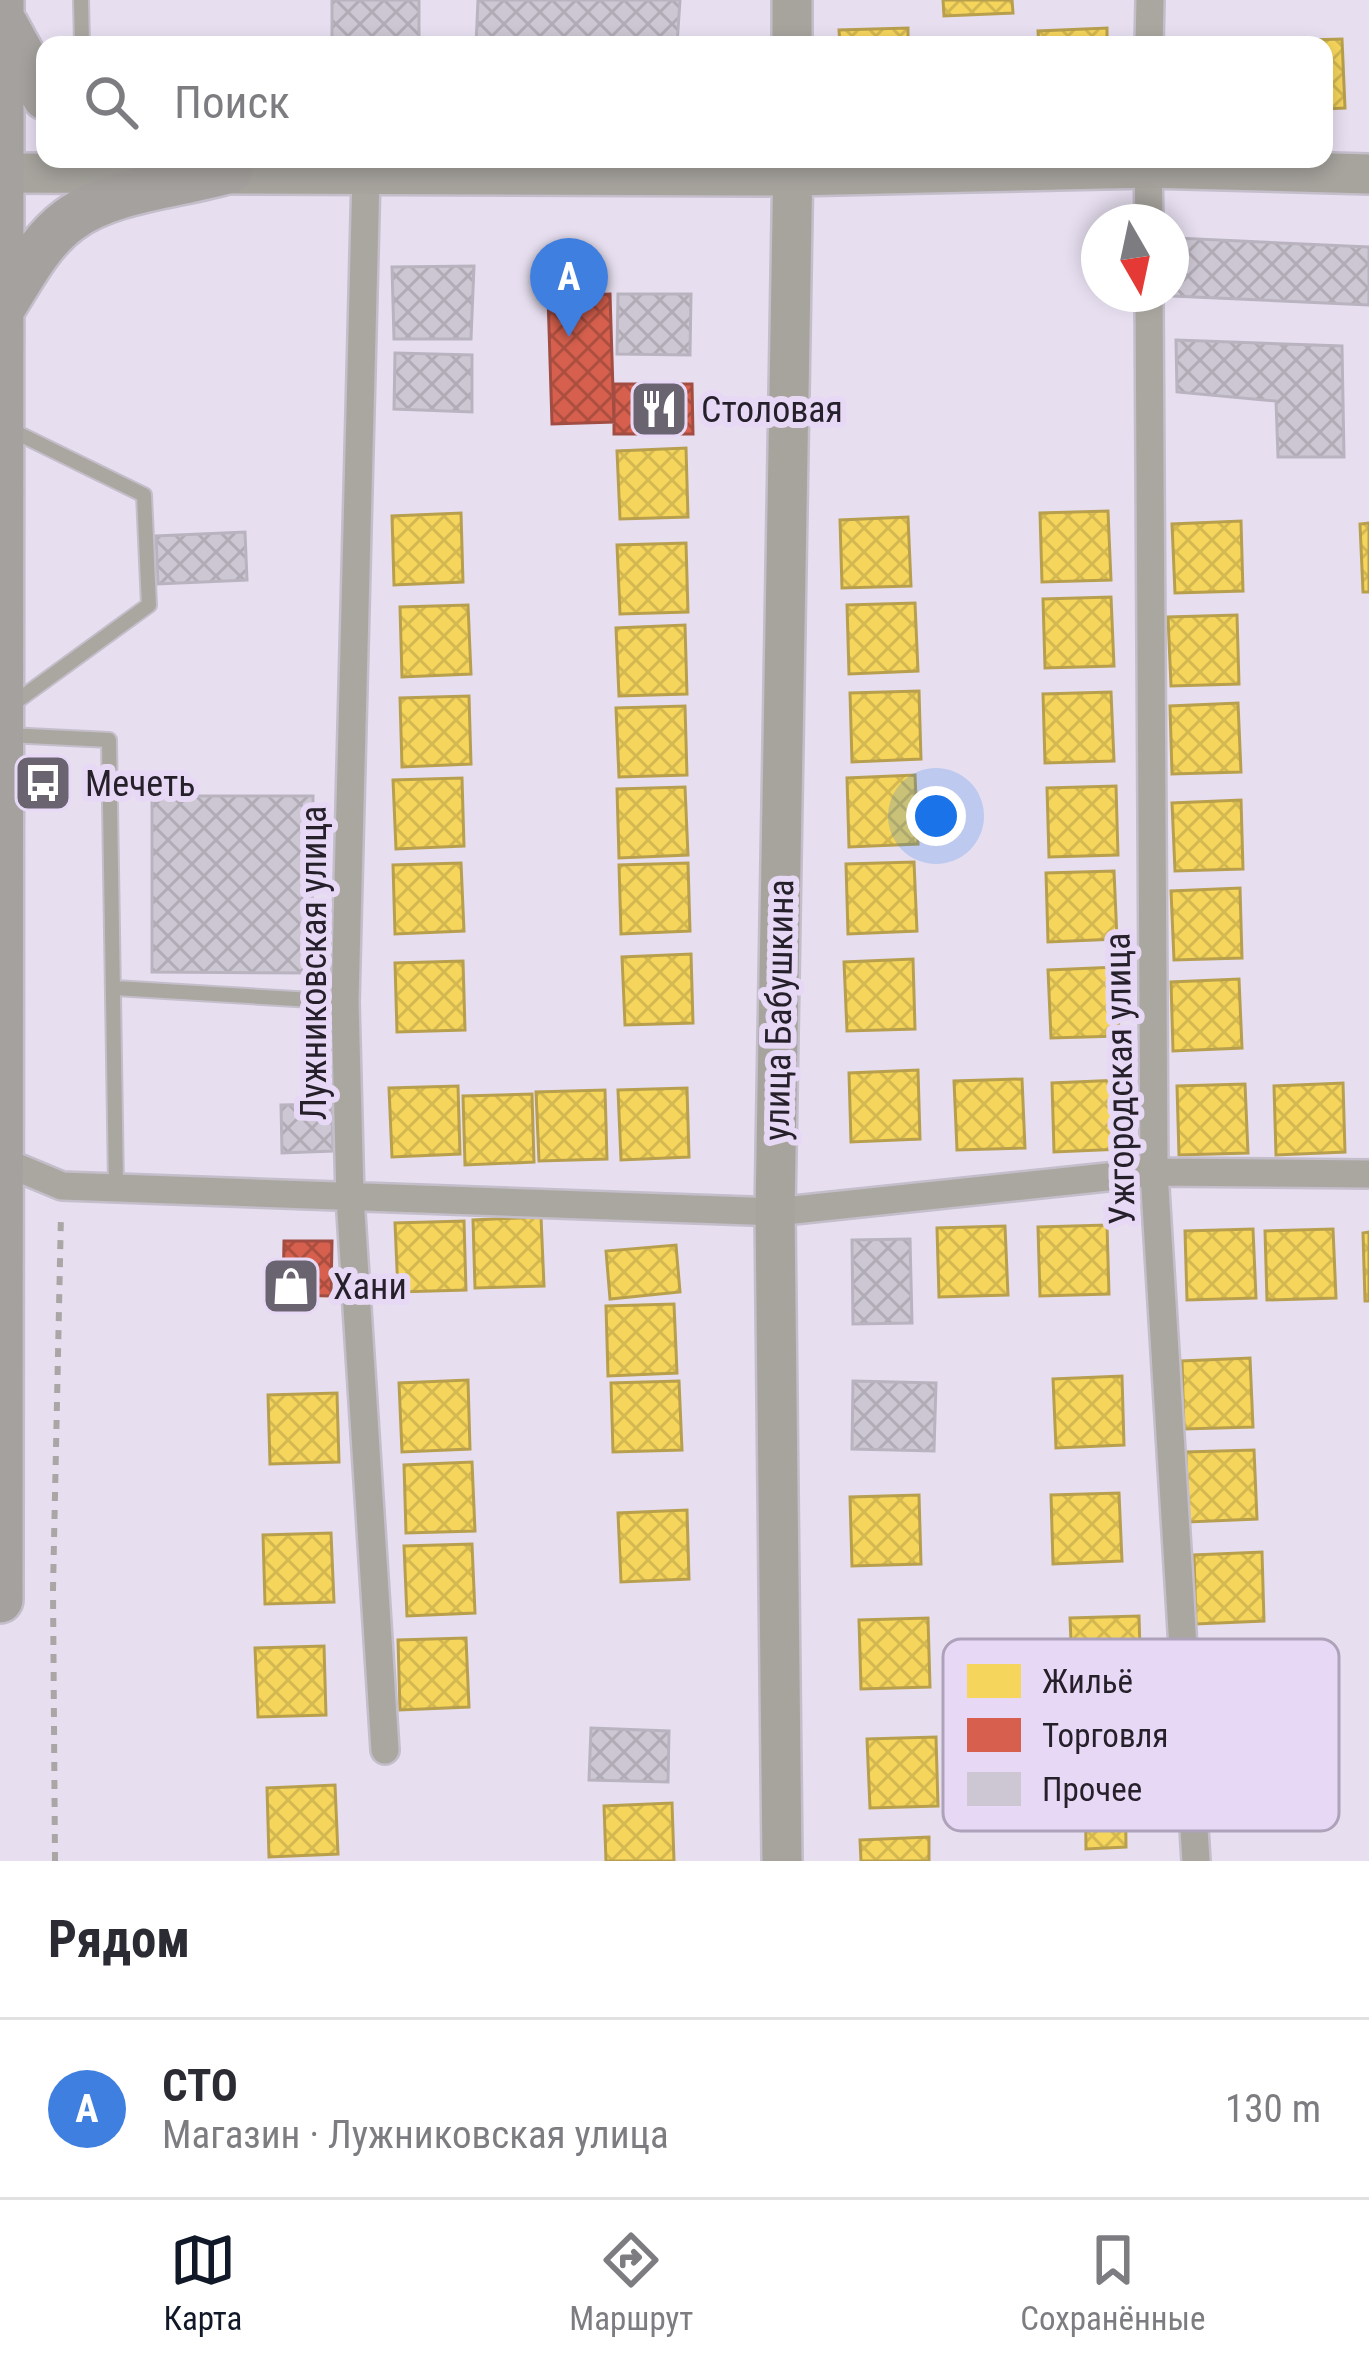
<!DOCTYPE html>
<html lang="ru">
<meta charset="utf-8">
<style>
body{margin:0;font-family:"Roboto Condensed",sans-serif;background:#f2f2f3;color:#2b2b33}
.compass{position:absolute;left:1081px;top:204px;width:108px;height:108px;border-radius:50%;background:#fff;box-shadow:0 6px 18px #0003;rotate:171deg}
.you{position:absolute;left:936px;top:816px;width:42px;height:42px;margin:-30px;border:9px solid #fff;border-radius:50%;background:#1a73e8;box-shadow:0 0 0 18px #1a73e833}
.badge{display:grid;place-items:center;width:78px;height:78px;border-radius:50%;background:#111827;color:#fff;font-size:39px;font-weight:700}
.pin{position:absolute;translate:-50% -99px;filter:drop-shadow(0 3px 6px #0008)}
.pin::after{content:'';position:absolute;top:63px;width:42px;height:36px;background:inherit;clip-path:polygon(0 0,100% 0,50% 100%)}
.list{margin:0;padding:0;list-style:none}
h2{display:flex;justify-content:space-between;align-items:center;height:156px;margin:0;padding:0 48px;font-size:51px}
h2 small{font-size:39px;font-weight:400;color:#7c7c81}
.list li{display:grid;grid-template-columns:78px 1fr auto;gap:36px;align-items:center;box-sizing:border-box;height:180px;padding:0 48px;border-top:3px solid #e1e1e2}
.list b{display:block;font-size:45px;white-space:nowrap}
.list p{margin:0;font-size:39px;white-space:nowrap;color:#7c7c81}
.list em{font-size:39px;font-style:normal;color:#7c7c81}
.icon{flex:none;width:66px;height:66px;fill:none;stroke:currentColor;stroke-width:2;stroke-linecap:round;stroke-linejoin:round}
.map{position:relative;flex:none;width:1369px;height:1861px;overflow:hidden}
.search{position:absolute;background:#fff;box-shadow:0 6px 18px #0003;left:36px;right:36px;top:36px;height:132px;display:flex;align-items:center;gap:30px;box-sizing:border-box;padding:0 42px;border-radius:24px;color:#7c7c81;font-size:45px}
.sheet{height:336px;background:#fff}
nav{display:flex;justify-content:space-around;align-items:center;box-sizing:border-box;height:168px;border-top:3px solid #e1e1e2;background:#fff;font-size:33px;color:#7c7c81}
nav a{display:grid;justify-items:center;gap:6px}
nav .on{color:#111827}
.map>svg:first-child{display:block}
.homes{fill:url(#homes-cross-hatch);stroke:#b89f4d;stroke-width:3}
.shops{fill:url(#shops-cross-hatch);stroke:#a14d43;stroke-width:3}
.building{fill:url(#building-cross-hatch);stroke:#b9b3c0;stroke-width:3}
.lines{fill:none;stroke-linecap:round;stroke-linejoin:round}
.lane-casing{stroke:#c4becb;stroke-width:18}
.street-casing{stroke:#c4becb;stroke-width:32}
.secondary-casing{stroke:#c4becb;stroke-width:44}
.primary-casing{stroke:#c4becb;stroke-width:50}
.path{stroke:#aaa6a6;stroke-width:6;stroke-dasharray:9 9;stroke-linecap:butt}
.lane{stroke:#aaa7a1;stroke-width:14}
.street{stroke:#aaa7a1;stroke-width:27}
.secondary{stroke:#a7a49e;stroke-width:39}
.primary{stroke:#a4a19e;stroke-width:45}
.labels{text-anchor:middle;stroke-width:12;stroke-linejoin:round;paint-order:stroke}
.poi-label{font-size:36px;fill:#26202b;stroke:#e7d9f6;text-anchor:start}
.street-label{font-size:36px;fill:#26202b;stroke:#e7d9f6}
.key{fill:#e7d9f6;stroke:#ada2b9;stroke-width:3}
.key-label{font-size:33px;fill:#26202b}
</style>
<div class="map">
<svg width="1369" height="1861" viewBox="0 0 1369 1861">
<defs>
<pattern id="homes-cross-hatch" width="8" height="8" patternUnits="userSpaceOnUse" patternTransform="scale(3)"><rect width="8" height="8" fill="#f6d55c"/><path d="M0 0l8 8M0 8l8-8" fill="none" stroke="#d3b750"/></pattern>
<pattern id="shops-cross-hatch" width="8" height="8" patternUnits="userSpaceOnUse" patternTransform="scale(3)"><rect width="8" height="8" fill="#d6604d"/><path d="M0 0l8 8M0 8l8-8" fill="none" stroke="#ad4f40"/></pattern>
<pattern id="building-cross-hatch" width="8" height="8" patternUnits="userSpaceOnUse" patternTransform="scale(3)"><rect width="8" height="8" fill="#cdc7d3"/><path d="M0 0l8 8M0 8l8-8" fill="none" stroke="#b0abb5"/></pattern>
</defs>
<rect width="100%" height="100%" fill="#e7dff0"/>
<path class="homes" d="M943,0H1012L1013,13L944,16Z
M908,28V45H840L839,30Z
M1107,28V45H1039L1038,31Z
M1342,39L1345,108L1324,109V45L1274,41Z
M686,448L688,517L620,519L617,451Z
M1108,511L1111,580L1042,582L1040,513Z
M461,513L463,582L394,585L392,516Z
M908,517L911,586L842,588L840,520Z
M1241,521L1243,591L1175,593L1172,524Z
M1369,523V592H1363L1360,524Z
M686,543L688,612L620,614L617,545Z
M1111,597L1114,666L1045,668L1043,599Z
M915,603L918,671L849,674L847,605Z
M468,605L471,674L402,677L400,607Z
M1237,615L1239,684L1171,686L1168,617Z
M685,625L687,694L619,696L616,628Z
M919,691L921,759L852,762L850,693Z
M1111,692L1114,761L1045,763L1043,694Z
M469,696L471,764L402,767L400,698Z
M1238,703L1241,772L1172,774L1170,706Z
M685,706L687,775L619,777L616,708Z
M915,775L918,844L849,847L847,778Z
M462,778L464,846L396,849L393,780Z
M1116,786L1118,855L1049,857L1047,788Z
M685,787L688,855L619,858L617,789Z
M1241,800L1243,869L1175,871L1172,803Z
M914,862L917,931L848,934L846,864Z
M461,863L464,931L395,934L393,865Z
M688,863L690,931L621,934L619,865Z
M1114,871L1117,939L1048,942L1046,873Z
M1240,888L1242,958L1174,960L1171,891Z
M691,954L693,1023L625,1025L622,957Z
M913,959L915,1029L847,1031L844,962Z
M463,961L465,1030L397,1032L395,963Z
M1117,967L1119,1036L1051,1038L1048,970Z
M1239,979L1242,1048L1173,1051L1171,982Z
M918,1070L920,1139L851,1142L849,1073Z
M1022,1079L1025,1148L957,1150L954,1081Z
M1120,1080L1122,1149L1054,1152L1052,1083Z
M1343,1083L1345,1152L1276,1155L1274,1086Z
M1245,1084L1248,1153L1179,1155L1177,1086Z
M458,1086L460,1154L392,1157L389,1088Z
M687,1088L689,1157L621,1160L618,1090Z
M605,1090L607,1159L539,1161L536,1092Z
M532,1094L534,1162L465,1165L463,1096Z
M541,1217L544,1286L475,1288L473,1220Z
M464,1221L466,1290L398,1292L395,1223Z
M1107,1225L1109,1294L1040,1296L1038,1227Z
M1005,1226L1008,1295L939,1297L937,1228Z
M1253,1229L1256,1298L1187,1300L1185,1231Z
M1333,1229L1336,1298L1267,1300L1265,1231Z
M1369,1232V1301H1365L1363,1233Z
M676,1245L680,1292L610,1299L606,1251Z
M674,1304L677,1373L608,1376L606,1306Z
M1250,1358L1253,1427L1184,1429L1182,1361Z
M1122,1376L1124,1445L1056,1448L1053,1379Z
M468,1380L470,1449L402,1452L399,1383Z
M679,1381L682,1450L613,1452L611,1383Z
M337,1393L339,1462L270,1464L268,1395Z
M1254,1450L1257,1519L1188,1522L1186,1452Z
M472,1462L475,1531L406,1533L404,1465Z
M1119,1493L1122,1561L1053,1564L1051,1495Z
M919,1495L921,1564L852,1566L850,1497Z
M687,1510L689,1579L621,1582L618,1513Z
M331,1533L334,1602L265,1604L263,1535Z
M472,1544L475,1613L407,1616L404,1546Z
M1262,1552L1264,1621L1196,1624L1194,1555Z
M1139,1616L1141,1685L1073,1687L1070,1618Z
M928,1618L930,1687L861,1689L859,1620Z
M466,1638L469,1707L400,1710L398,1640Z
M324,1646L326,1715L258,1717L255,1648Z
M936,1737L938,1806L870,1808L867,1739Z
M1085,1748H1125L1126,1847L1086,1849Z
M335,1785L338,1854L269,1857L267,1788Z
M672,1803L674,1861H606L604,1806Z
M929,1837V1861H861L860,1840Z"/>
<path class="shops" d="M610,294L614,422L552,424L548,296Z
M614,384H692L693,434H614Z
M284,1241H332L331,1296L283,1295Z"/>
<path class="building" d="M332,0H419V45H332Z
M478,0H680L677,45H476Z
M1176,238L1369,247V305L1173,296Z
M474,266L471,339H394L392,267Z
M618,294H691L690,355L617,354Z
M1176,340L1342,346L1344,457H1278L1276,401L1177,392Z
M395,353L472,355V412L394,409Z
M245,532L247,580L158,584L156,536Z
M152,796H313L312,973L152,972Z
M332,1104L333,1151L282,1153L281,1105Z
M910,1239L912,1323L853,1324L852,1240Z
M853,1381L936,1383L934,1451L852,1449Z
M591,1728L669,1731L668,1782L589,1780Z"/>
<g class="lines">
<defs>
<path id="lane" d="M81,0L82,45
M7,428L144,495L149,605L10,706
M8,735L109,740L116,1186
M115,988L345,1002"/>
<path id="street" d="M1149,45L1150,0
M1148,159L1149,222
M366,176L345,1002L350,1197L385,1750
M1149,294L1154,1172L1196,1861
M2,1161L62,1186L775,1212L1154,1172L1369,1174"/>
<path id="secondary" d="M792,0V45
M0,173L793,176L1148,168L1369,174
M782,1861L775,1212L793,159"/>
<path id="primary" d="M6,26L45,97
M1,310C21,279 39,242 69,220C110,189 181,185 230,170
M0,1600L1,0"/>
</defs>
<use href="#lane" class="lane-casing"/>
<use href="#street" class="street-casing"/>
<use href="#secondary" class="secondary-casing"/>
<use href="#primary" class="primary-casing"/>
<path class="path" d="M55,1861L53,1589L61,1214"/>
<use href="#lane" class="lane"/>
<use href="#street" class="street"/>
<use href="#secondary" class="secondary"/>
<use href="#primary" class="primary"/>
</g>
<defs>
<symbol id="restaurant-square" viewBox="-11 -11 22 22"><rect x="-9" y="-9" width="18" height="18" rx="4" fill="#6a6370" stroke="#e7d9f6"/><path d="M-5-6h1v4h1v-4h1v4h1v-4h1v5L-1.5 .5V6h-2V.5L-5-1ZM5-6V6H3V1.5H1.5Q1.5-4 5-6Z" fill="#fff"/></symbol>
<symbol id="bus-square" viewBox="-11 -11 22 22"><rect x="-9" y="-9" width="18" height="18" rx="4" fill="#6a6370" stroke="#e7d9f6"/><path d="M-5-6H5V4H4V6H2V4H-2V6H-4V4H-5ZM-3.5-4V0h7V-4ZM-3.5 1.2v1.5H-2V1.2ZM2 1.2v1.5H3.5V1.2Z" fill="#fff"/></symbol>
<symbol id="shop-square" viewBox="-11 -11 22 22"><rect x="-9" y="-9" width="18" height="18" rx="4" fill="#6a6370" stroke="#e7d9f6"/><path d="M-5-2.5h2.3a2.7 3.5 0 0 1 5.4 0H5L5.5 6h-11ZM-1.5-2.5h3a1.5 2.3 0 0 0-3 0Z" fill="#fff"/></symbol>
</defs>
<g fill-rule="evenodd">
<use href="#restaurant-square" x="626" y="376" width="66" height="66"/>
<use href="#bus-square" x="10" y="750" width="66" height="66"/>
<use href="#shop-square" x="258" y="1253" width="66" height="66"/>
</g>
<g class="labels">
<g class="poi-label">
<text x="701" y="422">Столовая</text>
<text x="85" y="796">Мечеть</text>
<text x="333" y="1299">Хани</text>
</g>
<g class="street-label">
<text transform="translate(313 963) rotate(-90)" y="13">Лужниковская улица</text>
<text transform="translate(778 1010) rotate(-89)" y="13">улица Бабушкина</text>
<text transform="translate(1119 1079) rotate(-91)" y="13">Ужгородская улица</text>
</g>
</g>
<rect x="943" y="1639" width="396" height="192" rx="18" class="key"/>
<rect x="967" y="1664" width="54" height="34" fill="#f6d55c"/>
<rect x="967" y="1718" width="54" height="34" fill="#d6604d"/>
<rect x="967" y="1772" width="54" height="34" fill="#cdc7d3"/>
<g class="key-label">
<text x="1042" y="1693">Жильё</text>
<text x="1042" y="1747">Торговля</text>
<text x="1042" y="1801">Прочее</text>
</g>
</svg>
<svg class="compass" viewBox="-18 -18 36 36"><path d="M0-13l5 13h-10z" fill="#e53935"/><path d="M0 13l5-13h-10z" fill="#7c7c81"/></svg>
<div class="you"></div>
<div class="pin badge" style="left:569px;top:337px;background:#3f7fe0">A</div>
<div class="search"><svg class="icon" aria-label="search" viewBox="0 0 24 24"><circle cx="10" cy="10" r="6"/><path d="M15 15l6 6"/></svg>Поиск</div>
</div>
<section class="sheet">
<h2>Рядом<small></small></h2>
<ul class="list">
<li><span class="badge" style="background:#3f7fe0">A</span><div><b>СТО</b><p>Магазин · Лужниковская улица</p></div><em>130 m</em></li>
</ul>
</section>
<nav>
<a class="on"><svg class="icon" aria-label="map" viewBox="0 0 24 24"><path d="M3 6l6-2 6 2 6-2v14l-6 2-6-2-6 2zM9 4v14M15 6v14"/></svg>Карта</a>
<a><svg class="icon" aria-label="directions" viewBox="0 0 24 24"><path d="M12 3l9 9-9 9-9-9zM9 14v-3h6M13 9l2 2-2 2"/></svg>Маршрут</a>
<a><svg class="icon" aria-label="saved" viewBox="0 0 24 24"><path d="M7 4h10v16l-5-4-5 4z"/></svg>Сохранённые</a>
</nav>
